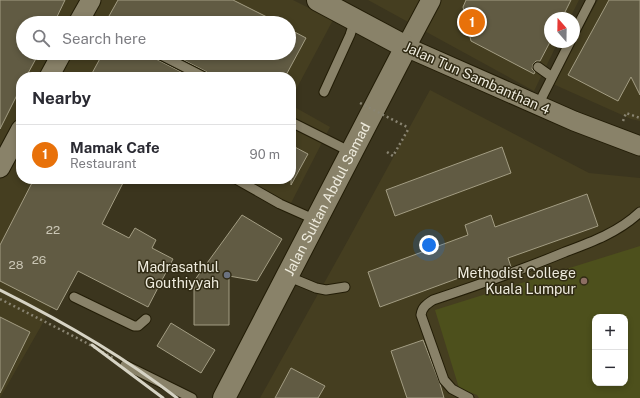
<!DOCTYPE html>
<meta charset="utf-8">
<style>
body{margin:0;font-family:"Public Sans",sans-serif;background:#f2f2f3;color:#2b2b33}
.controls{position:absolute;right:12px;bottom:12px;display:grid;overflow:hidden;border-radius:8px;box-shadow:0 2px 6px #0003}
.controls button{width:36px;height:36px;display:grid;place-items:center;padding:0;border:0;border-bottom:1px solid #e1e1e2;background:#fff;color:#2b2b33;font:20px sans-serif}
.compass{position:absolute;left:544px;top:12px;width:36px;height:36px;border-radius:50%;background:#fff;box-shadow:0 2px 6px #0003;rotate:340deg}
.you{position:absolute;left:429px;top:245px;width:14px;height:14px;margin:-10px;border:3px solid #fff;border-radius:50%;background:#1a73e8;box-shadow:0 0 0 6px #1a73e833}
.badge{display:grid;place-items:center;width:26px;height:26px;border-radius:50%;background:#507642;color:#fff;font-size:13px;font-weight:700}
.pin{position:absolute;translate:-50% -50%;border:2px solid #fff;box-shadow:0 1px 4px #0006}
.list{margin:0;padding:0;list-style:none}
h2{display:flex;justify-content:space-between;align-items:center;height:52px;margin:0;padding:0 16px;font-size:17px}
h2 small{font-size:13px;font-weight:400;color:#7c7c81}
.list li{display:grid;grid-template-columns:26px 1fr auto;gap:12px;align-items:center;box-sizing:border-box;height:60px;padding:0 16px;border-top:1px solid #e1e1e2}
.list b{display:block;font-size:15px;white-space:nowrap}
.list p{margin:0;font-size:13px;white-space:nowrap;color:#7c7c81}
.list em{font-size:13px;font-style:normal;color:#7c7c81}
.icon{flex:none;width:22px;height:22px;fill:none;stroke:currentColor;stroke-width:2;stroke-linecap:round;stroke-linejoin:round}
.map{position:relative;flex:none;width:640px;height:398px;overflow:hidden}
.search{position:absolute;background:#fff;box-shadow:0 2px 6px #0003;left:16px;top:16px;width:280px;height:44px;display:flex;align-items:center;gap:10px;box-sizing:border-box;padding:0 14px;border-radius:22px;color:#7c7c81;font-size:15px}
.panel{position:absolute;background:#fff;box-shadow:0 2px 6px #0003;left:16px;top:72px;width:280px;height:112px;border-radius:16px}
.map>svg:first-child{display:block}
.built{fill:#453e20;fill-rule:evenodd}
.green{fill:#4d501c;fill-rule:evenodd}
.building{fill:#615b43;stroke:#a39d83}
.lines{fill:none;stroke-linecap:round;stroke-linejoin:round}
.lane-casing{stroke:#221c06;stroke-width:11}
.street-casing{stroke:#221c06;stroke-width:21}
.secondary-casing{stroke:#221c06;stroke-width:24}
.path{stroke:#898471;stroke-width:2.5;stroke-dasharray:2 3;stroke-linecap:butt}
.lane{stroke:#898269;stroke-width:9}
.street{stroke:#898269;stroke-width:19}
.secondary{stroke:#898269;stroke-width:22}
.rail{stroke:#d6d3c4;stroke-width:3}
.path-bridge{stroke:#898471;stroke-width:2.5;stroke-dasharray:2 3;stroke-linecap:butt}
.worship-dot{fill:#6b7280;stroke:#312b14;stroke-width:1.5}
.education-dot{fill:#8d6e63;stroke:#312b14;stroke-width:1.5}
.labels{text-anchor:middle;stroke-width:3;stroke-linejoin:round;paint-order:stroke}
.number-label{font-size:12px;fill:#cbc7b6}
.street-label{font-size:14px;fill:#eeebdd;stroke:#312b14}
.poi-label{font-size:14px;fill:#eeebdd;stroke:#312b14;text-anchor:end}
</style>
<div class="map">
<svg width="640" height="398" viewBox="0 0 640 398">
<rect width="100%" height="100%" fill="#3b351e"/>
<path class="built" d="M0,0H293L333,20L291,99V77H21V179H125L0,398ZM23,23H289V53H23Z
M368,0H579L570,18H550V42H558L534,91Z
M598,0H640V121L631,119L553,84Z
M430,90L589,173L640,178V398H260L347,242ZM595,317H625V383H595Z
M291,105L330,127L290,205L232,179H291Z"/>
<path class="green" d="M640,246V398H479L477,395L459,388L435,310ZM595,317H625V383H595Z"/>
<path class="building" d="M0,0H65L54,23H23V53H39L26,77H21V87L0,129Z
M118,0H233L279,23H122L109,16Z
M466,0H571L562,18H550V42L540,61H536L533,64L532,69L535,72L534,74L471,41L463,7Z
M609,0H640V95L631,77L618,101L568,75Z
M289,29L306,38L285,77H210L207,72L170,53H289Z
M103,53H151L154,58L191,77H90Z
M291,145L308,154L291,185Z
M502,147L511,173L395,216L386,190Z
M34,179H125L102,224L129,238L135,228L156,240L152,248L173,259L148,307L78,271L57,310L0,281V245Z
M587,194L598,226L508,258L511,267L489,275L486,268L380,307L368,272L468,235L465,225L491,215L495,227Z
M242,215L282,239L257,281L229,276V325H194V281Z
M0,317L30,332L0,393Z
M171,323L215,350L201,373L157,346Z
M423,340L440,384L444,398H407L391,351Z
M291,368L325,386L318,398H275Z"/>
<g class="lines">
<defs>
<path id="lane" d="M82,15L97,23
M574,33L591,0
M157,53L204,77
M538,67L552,77
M324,92L350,35L355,20
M538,105L570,42
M291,122L351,152
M236,179L280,204L316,220
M287,276L316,288L326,290L345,287
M74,297L134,326H138L146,319
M125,365L192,398
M469,398L452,389L444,380L421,315C422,307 427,304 433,300C478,285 522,270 565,252C592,242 619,232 640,212"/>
<path id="street" d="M431,0L406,47L574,121L640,146
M78,23L91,0
M49,77L62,53
M0,168L21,129"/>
<g id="secondary">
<path id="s1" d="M224,398L406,47L318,0"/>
</g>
</defs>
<use href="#lane" class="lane-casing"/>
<use href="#street" class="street-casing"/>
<use href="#secondary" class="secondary-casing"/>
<path class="path" d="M623,121L626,113L640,118
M387,152L393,156L409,128
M0,299L83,341L115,359"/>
<use href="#lane" class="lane"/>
<use href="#street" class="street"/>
<use href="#secondary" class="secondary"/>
<path class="rail" d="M0,290C62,321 122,355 177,398
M92,345L163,398"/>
<path class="path-bridge" d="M360,103L409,128"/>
</g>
<circle class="worship-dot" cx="227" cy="275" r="4"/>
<circle class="education-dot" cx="584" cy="281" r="4"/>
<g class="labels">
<g class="number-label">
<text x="53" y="234">22</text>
<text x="39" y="264">26</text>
<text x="16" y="269">28</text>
</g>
<g class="street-label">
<text transform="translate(477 78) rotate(24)" y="5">Jalan Tun Sambanthan 4</text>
<text dy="5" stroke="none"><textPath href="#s1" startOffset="224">Jalan Sultan Abdul Samad</textPath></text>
</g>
<g class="poi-label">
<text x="219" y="272">Madrasathul<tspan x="219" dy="16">Gouthiyyah</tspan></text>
<text x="576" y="278">Methodist College<tspan x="576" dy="16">Kuala Lumpur</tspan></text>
</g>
</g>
</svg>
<div class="controls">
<button>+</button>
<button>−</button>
</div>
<svg class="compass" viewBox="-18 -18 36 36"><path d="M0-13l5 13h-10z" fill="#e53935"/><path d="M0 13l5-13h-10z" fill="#7c7c81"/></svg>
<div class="you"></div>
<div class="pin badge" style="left:472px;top:22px;background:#e8710a">1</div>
<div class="search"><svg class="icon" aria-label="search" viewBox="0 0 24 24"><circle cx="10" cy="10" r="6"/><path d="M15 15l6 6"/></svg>Search here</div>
<section class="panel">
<h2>Nearby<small></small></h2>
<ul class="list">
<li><span class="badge" style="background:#e8710a">1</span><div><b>Mamak Cafe</b><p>Restaurant</p></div><em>90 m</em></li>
</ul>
</section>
</div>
